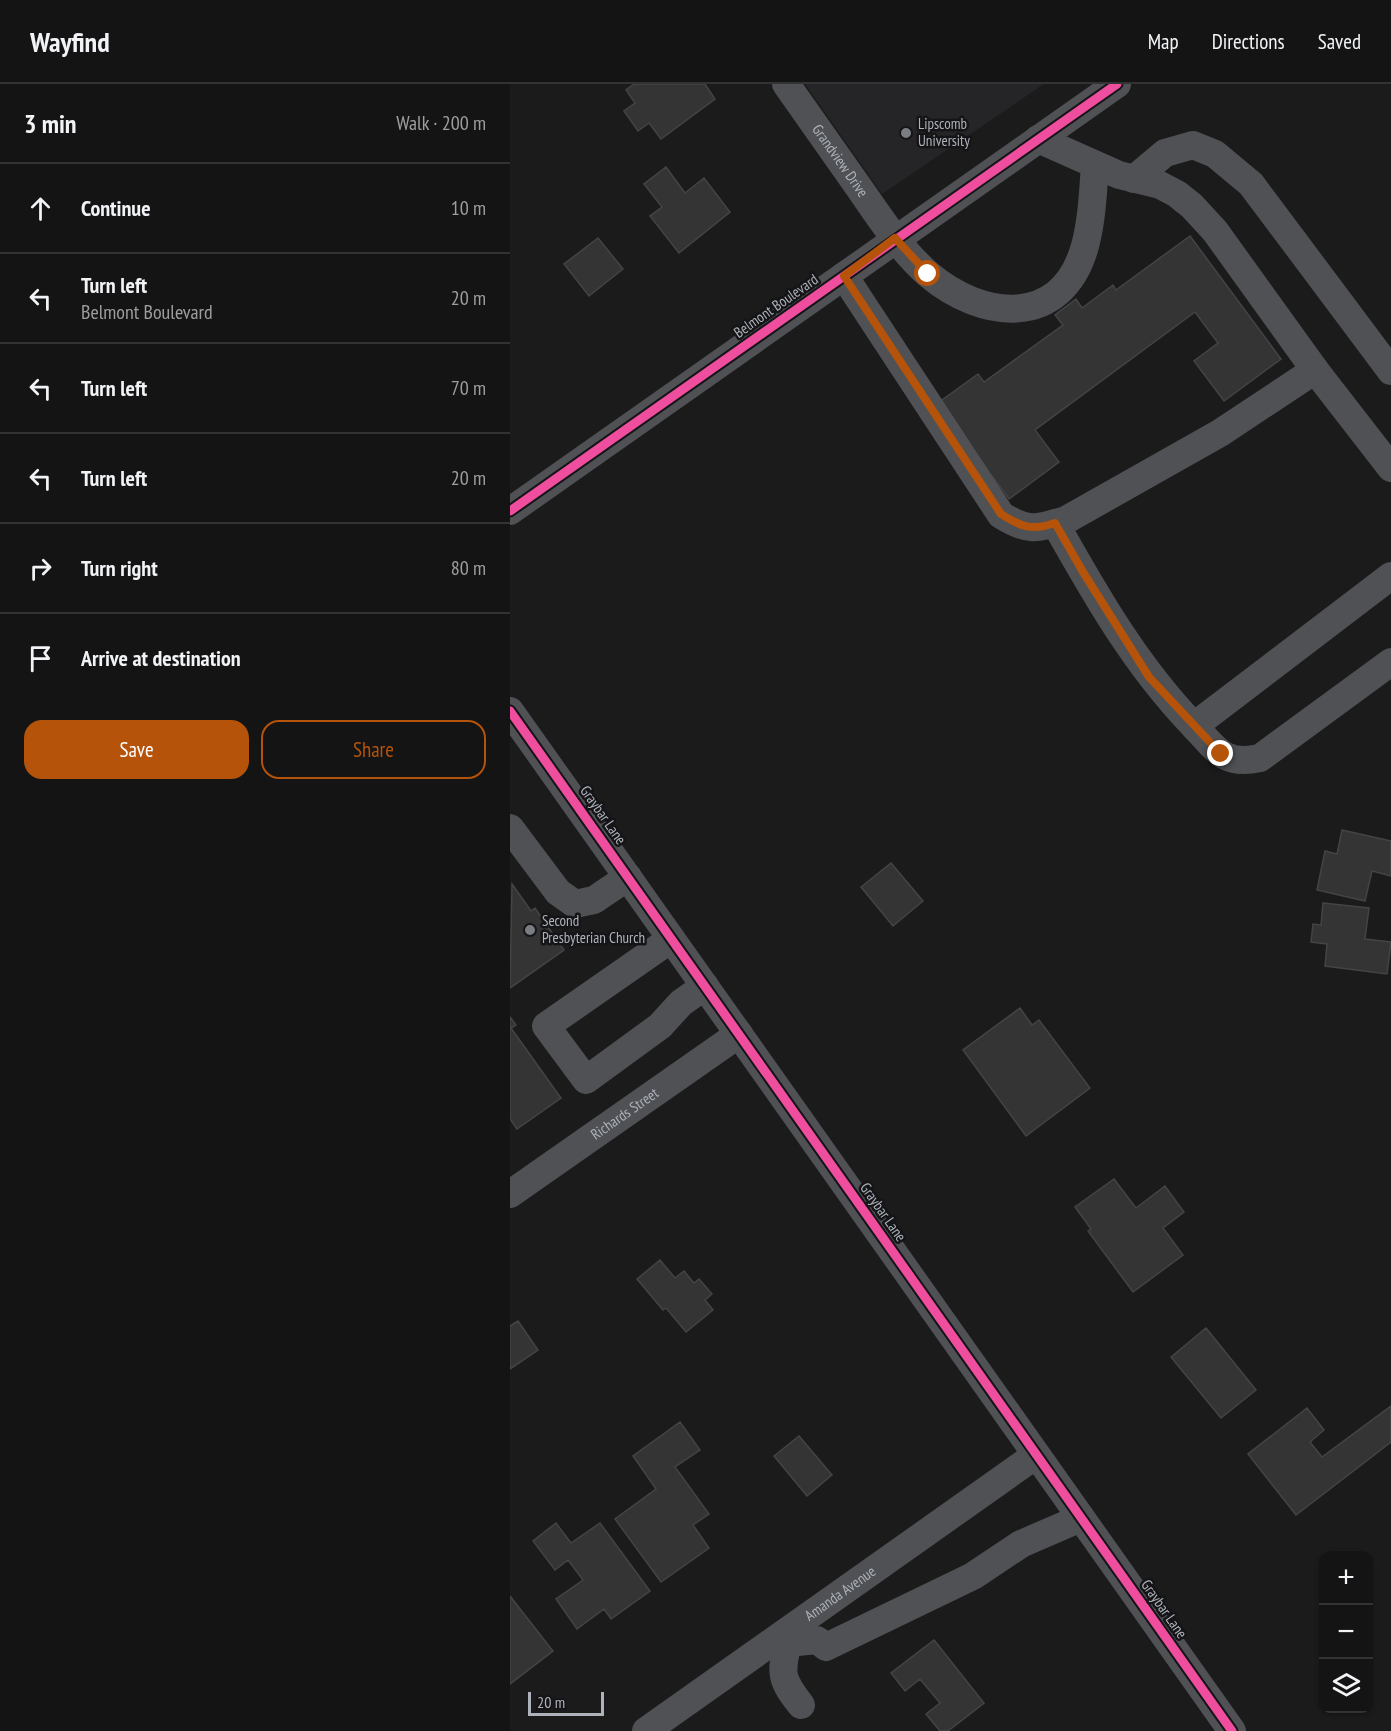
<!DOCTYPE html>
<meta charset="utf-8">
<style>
body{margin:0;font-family:"PT Sans Narrow",sans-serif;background:#212122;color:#f1f3f6}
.controls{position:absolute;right:18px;bottom:18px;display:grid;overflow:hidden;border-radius:12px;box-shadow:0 2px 4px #0004}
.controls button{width:54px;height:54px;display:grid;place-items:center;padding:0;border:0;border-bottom:2px solid #333334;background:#141414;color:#f1f3f6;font:30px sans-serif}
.scale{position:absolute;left:18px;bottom:15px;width:76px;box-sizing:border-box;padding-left:6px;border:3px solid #adb2bb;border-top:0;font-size:16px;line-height:21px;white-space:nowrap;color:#adb2bb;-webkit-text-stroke:4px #151517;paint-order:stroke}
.stop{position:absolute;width:18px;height:18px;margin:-14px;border:4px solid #b45309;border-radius:50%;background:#fff}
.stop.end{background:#b45309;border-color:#fff;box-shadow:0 2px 6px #0008}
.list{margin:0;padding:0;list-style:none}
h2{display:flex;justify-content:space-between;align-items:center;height:78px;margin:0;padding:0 24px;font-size:26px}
h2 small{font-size:20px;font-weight:400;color:#9d9ea0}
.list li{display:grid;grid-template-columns:39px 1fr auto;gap:18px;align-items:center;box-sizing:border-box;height:90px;padding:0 24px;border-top:2px solid #333334}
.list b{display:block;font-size:22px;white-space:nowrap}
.list p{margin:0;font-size:20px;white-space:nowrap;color:#9d9ea0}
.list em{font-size:20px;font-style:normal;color:#9d9ea0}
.actions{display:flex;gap:12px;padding:18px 24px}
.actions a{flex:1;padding:14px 0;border:2px solid #b45309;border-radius:18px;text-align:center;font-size:21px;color:#b45309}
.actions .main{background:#b45309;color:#fff}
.icon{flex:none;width:33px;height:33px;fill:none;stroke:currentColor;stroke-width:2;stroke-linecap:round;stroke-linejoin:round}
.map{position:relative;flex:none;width:881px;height:1647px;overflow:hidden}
header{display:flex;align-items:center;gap:36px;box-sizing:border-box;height:84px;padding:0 30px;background:#141414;border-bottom:2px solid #333334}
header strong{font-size:28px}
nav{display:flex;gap:33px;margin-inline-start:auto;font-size:21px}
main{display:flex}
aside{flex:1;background:#141414}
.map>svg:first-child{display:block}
.built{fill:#252527}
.building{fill:#343435;stroke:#434447;stroke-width:1.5}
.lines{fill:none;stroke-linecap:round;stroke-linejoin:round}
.minor{stroke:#4f5154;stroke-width:28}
.cycleway-casing{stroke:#151517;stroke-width:13}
.cycleway{stroke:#ef4d9e;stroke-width:9}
.route{stroke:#b45309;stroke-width:8}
.poi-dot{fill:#7a7d83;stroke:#151517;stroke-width:2}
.labels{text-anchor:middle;stroke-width:5;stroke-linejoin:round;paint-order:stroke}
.poi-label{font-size:15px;fill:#adb2bb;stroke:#151517;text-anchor:start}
.street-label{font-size:15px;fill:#adb2bb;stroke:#151517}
</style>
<header>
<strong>Wayfind</strong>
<nav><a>Map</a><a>Directions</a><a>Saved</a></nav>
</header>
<main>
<aside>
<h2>3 min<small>Walk · 200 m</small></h2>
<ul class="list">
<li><svg class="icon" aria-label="ahead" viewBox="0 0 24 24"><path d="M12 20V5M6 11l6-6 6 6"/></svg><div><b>Continue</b></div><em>10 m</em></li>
<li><svg class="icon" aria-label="left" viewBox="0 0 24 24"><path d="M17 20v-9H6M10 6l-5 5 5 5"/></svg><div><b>Turn left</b><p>Belmont Boulevard</p></div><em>20 m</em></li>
<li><svg class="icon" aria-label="left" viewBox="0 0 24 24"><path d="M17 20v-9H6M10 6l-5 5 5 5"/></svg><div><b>Turn left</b></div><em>70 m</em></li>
<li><svg class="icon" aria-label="left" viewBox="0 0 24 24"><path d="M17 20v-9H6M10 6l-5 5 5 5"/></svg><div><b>Turn left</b></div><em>20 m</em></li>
<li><svg class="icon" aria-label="right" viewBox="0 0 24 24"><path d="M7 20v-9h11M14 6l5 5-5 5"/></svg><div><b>Turn right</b></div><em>80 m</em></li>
<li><svg class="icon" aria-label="arrive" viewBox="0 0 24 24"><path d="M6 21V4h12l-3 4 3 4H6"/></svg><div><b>Arrive at destination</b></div></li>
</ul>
<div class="actions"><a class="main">Save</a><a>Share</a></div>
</aside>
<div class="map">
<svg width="881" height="1647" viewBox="0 0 881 1647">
<rect width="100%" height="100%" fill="#1b1b1b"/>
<path class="built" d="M295,0H534L372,110Z"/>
<path class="building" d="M124,0H195L205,15L151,55L139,39L128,47L114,27L125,19L116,6Z
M156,83L175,109L194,94L220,128L169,169L140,132L152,123L134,100Z
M680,152L771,275L714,317L684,277L708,259L685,228L525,346L549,378L499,415L428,319L468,290L474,298L553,241L545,231L566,215L572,224L603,201L606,206Z
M88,154L113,185L79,212L54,180Z
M832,746L881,757V792L862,787L855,817L807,806L815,767L827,770Z
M381,779L413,817L383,842L351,803Z
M2,800L21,827L25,824L54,866L0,904Z
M813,819L859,824L855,855L881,858L877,890L815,882L817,860L801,858L803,840L811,841Z
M510,924L522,941L529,936L580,1004L516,1052L453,966Z
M0,933L6,941L1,944L51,1014L7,1045L0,1035Z
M604,1095L626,1124L655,1102L674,1128L653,1144L673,1171L623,1208L578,1147L581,1145L565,1123Z
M150,1176L165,1194L174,1187L184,1199L189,1195L202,1210L195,1216L203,1226L176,1248L156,1224L153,1226L127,1195Z
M8,1237L28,1266L0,1285V1242Z
M696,1244L746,1306L711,1334L661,1273Z
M881,1322V1358L786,1431L738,1370L797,1324L814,1346L800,1358L812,1373Z
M170,1338L190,1366L165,1383L199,1430L183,1441L199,1464L151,1498L105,1435L146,1405L123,1372Z
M289,1352L322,1391L297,1412L264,1372Z
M46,1439L61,1459L90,1439L140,1507L101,1535L94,1525L67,1545L46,1515L73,1496L58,1476L45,1486L23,1457Z
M0,1512L43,1567L0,1600Z
M424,1556L474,1619L438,1647H430L416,1630L430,1619L410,1595L395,1607L381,1589Z"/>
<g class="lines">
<g class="minor">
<path id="s1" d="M276,0C301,36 327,72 352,108C372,137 392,167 418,190C472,236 552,245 575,162C582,136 583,108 585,81"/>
<path d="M528,55L609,91L650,101L667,110L682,122L705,147L805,286L881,384"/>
<path d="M624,95L655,69L683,61L705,70L741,100L881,287"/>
<path d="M334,192L491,431C518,448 526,445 556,436L710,349L805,286"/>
<path d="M0,427L607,0"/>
<path d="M545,439C586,512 626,582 684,642"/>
<path d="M881,492L684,642C707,666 714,682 750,674L881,578"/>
<path d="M0,627L722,1647"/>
<path d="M0,744L48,808L65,820L84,816L118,793"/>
<path d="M161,855L36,942L76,996L150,942L171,919L195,902"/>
<path id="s2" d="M0,1110L229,950"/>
<path d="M291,1621C271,1596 270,1589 278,1559L307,1556L316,1563L463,1492L511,1460L571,1434"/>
<path id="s3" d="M136,1647L526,1371"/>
</g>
<defs>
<path id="cycleway" d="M0,427L607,0
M0,627L722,1647"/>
</defs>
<use href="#cycleway" class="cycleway-casing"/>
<use href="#cycleway" class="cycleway"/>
</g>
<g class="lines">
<path class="route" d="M418,190L385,154L334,192L491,430C511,443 522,447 545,439L573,488L639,593L711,670"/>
</g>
<g class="poi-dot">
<circle cx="396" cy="49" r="6"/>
<circle cx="20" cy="846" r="6"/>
</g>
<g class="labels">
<g class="poi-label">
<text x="408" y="45">Lipscomb<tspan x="408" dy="17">University</tspan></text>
<text x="32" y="842">Second<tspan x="32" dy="17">Presbyterian Church</tspan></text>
</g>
<g class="street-label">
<text dy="5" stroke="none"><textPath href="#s1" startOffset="94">Grandview Drive</textPath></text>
<text transform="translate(266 222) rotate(-35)" y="5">Belmont Boulevard</text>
<text transform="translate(93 731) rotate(55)" y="5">Graybar Lane</text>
<text dy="5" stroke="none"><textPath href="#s2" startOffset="140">Richards Street</textPath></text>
<text transform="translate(373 1128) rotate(55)" y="5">Graybar Lane</text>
<text dy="5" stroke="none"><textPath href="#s3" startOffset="238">Amanda Avenue</textPath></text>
<text transform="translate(654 1525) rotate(55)" y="5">Graybar Lane</text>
</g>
</g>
</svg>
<div class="controls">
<button>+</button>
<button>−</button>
<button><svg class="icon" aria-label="layers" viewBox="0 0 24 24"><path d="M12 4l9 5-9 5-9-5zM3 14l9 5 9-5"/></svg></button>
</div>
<div class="scale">20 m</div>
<div class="stop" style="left:418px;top:190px"></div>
<div class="stop end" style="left:711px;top:670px"></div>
</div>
</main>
